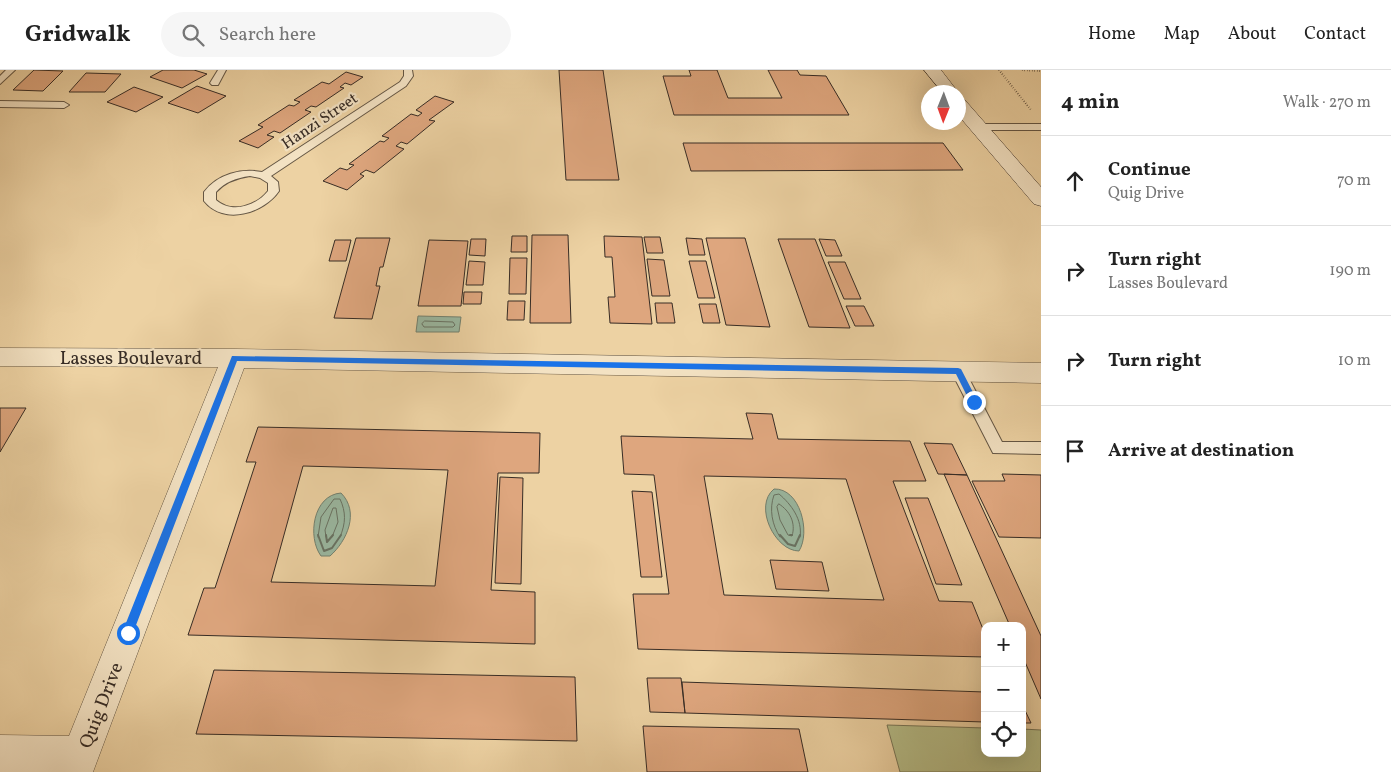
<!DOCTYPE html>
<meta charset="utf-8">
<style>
body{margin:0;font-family:Vollkorn,serif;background:#f6f6f6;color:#222}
.controls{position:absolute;right:15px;bottom:15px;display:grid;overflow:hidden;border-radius:10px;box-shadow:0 5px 20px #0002}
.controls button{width:45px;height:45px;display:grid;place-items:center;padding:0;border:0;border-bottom:1px solid #e0e0e0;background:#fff;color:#222;font:25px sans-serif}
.compass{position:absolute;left:921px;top:15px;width:45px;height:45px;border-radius:50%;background:#fff;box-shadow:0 5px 20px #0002;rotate:181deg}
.stop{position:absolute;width:15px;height:15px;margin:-11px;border:4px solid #1a73e8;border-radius:50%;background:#fff}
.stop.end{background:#1a73e8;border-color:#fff;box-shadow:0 1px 5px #0008}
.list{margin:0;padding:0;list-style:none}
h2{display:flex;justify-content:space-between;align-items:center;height:65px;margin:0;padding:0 20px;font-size:21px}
h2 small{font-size:16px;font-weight:400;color:#767676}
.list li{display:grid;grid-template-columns:32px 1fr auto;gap:15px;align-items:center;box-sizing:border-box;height:90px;padding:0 20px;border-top:1px solid #e0e0e0}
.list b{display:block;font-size:19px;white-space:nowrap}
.list p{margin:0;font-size:16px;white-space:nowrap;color:#767676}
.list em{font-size:16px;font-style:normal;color:#767676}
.icon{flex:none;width:28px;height:28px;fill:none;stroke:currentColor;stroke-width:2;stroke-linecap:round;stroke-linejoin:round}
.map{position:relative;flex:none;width:1041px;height:702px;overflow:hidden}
header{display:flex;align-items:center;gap:30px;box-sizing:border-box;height:70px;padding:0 25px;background:#fff;border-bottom:1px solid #e0e0e0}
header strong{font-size:24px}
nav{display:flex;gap:28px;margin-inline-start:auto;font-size:18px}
.search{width:350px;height:45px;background:#f6f6f6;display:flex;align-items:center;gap:12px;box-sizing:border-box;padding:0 18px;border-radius:28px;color:#767676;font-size:19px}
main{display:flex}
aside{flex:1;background:#fff}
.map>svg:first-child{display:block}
.green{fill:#b5bd88;stroke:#767456}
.water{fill:#9ab8a1;stroke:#72806f}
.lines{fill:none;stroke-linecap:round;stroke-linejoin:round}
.shore-far1{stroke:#687263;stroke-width:1}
.shore{stroke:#687263;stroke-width:2}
.building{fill:#dea67e;stroke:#372c25;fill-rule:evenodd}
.lane-casing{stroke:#645644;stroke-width:2}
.street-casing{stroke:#645644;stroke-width:1}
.secondary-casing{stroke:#372c25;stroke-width:1}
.path{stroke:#372c25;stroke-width:2;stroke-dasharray:0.5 2;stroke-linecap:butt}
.lane{fill:#f3e2c3;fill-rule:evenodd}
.street{fill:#f3e2c3;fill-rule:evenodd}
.secondary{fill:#f3e2c3;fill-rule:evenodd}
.route{fill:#1a73e8}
.labels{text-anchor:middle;stroke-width:4.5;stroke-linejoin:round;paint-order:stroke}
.far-street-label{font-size:16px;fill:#372c25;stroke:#f3e2c3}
.street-label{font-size:19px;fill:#372c25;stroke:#f3e2c3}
</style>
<header>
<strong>Gridwalk</strong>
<div class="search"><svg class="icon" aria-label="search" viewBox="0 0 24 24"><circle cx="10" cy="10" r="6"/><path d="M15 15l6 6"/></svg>Search here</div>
<nav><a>Home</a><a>Map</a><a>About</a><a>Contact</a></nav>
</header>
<main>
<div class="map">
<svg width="1041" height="702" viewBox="0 0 1041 702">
<rect width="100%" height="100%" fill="#edd2a3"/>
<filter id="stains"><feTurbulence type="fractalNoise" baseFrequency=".004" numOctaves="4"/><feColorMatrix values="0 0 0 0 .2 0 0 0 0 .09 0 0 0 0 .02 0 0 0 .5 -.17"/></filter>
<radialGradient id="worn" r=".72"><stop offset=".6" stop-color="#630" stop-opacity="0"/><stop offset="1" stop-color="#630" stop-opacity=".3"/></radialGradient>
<path class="green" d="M887,655L985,658V683H1022V659L1041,660V702H900Z"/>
<path class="water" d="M418,246L461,247L459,262H416Z
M774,419C800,418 811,462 799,481C775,481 753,436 774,419Z
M341,423C360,442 347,471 330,486H321C307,467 313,425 341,423Z"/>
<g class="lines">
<path class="shore-far1" d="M425,251L453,252L455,255L453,257H424L422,254Z
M779,434C790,441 796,453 792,466L788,465L780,450L777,437Z
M318,467L321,447L334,429H340C346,442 346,453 340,467
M326,467L325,460L333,438H336L338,452L332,467
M780,467C772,455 769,439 774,425L779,424C791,434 803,450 800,467"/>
<path class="shore" d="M318,465L324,481L332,478L341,465
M326,465L327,472L333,465
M780,465L788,474L795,476L800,465
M790,465H792"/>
</g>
<path class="building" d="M34,0L63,1L43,21L13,20Z
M163,0H194L207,4L182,18L150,7Z
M559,0H603L619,110H566Z
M689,0H717L728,28H782L768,0H797L800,5L826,6L849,45H674L663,6H691Z
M346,2L363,7L351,15L345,13L340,17L344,18L316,37L311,36L305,40L311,42L280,63L274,61L267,65L274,67L258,78L239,71L263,57L258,55L289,35L294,36L300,32L294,30L322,12L329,14Z
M86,3L121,4L105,22H69Z
M197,16L226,26L198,43L168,33Z
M134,17L163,27L136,42L107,32Z
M435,26L454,32L429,50L435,51L407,74L401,72L396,76L404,79L374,103L366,100L360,104L364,106L347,120L323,111L340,98L347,100L354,95L349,94L380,71L384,72L389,68L382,66L411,44L418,46L422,43L416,40Z
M683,73H943L963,100L691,101Z
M532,165H568L571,253H530Z
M512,166H527V182H511Z
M604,166L642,167L652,254L610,253L608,227H615L612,187H605Z
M644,167H660L663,183H647Z
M356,168H390L383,197H380L376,216H380L372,249L334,248Z
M686,168L702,169L705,185H689Z
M706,168H745L770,257L726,255Z
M471,169H486L485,186L469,185Z
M778,169H815L850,258L809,257Z
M819,169L835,170L842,186H826Z
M335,170H351L346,191H329Z
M429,170L468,171L461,236H418Z
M510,188H527L526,224H509Z
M647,189L664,190L670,226H652Z
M469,191L485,192L483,215H466Z
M689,191H706L715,228H698Z
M828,192H845L861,229H844Z
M464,222H482L481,234H463Z
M508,231H525L524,250H507Z
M655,233H672L675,253H657Z
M699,234H716L720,253H703Z
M846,236H864L874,256H855Z
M0,338H26L0,382Z
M746,343L772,344L778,369L910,371L926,411H893L939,531L972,532L985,564V587L638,579L633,524H669L654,405L624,404L621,366L753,369ZM704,406L846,409L884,530L724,525Z
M258,357L540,363L539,403H498L491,520L535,522V574L188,565L204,518H215L256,392H246ZM303,396L448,400L435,516L271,512Z
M924,373L952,374L967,405L938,404Z
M944,404L967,405L1041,566V629L1022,585V556H1010Z
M1002,404L1041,405V468L999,467L972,411H1005Z
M500,407L523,408L521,514L495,513Z
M632,421L652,422L662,507H641Z
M905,428H928L962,515L936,514Z
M770,490L822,492L829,521L776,519Z
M214,600L575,607L577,671L196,664Z
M647,608H681L685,643L650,642Z
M682,612L985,622V652L685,643Z
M1022,634L1031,653H1022Z
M643,656L799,659L808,702H647Z"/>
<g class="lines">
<defs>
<path id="lane" d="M6,0H15L0,14V6Z
M218,0H226L218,15H212L210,13Z
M404,0H412L413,6L406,16L271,106L278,112L279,121C264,143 224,156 204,131V122C218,104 241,98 262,102L400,12L404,6ZM250,106L260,108L268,113V121C256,136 232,144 216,130V122C225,112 236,108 250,106Z
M0,31L64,32L69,35L64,38L0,37Z
M1041,54V60H978L973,57L978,54Z
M958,296L963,297L1002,372H1041V384L993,383L951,301L953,297Z"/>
<path id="street" d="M0,278L235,279L1041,293V313L244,298L93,702H0V665L69,666L218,297L0,296Z"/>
<path id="secondary" d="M924,0H941L958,22H942Z
M958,28L964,29L1041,117V136L1034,134L958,45Z"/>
</defs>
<use href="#lane" class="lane-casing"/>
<use href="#street" class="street-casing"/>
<use href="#secondary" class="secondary-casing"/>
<path class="path" d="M999,0L1031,40
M1022,0L1041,1"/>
<use href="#lane" class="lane"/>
<use href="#street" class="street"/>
<use href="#secondary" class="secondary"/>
</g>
<path class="route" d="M232,286L958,298L961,299L978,332L971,334L956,304L237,291L133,563L128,568L122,563Z"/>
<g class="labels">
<g class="far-street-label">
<text transform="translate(319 50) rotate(-34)" y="6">Hanzi Street</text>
</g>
<g class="street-label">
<text x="131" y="294">Lasses Boulevard</text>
<text transform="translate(100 635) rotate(-69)" y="7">Quig Drive</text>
</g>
</g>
<rect width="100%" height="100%" filter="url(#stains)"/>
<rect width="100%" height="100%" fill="url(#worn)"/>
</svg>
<div class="controls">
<button>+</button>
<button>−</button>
<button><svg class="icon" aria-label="locate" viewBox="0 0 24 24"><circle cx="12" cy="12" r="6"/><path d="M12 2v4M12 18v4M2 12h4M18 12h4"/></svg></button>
</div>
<svg class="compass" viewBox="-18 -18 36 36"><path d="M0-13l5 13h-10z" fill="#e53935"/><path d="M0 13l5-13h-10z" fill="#767676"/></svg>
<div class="stop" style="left:128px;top:563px"></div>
<div class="stop end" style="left:974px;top:332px"></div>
</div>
<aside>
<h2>4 min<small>Walk · 270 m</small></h2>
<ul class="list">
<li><svg class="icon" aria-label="ahead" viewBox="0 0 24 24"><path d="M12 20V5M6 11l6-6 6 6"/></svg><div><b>Continue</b><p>Quig Drive</p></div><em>70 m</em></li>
<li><svg class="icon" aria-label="right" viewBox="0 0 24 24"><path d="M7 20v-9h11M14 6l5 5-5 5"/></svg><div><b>Turn right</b><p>Lasses Boulevard</p></div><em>190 m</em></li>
<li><svg class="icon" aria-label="right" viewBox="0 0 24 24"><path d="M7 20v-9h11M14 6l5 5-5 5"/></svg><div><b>Turn right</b></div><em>10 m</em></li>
<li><svg class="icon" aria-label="arrive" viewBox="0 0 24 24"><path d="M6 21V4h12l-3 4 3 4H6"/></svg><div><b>Arrive at destination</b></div></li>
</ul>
</aside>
</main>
